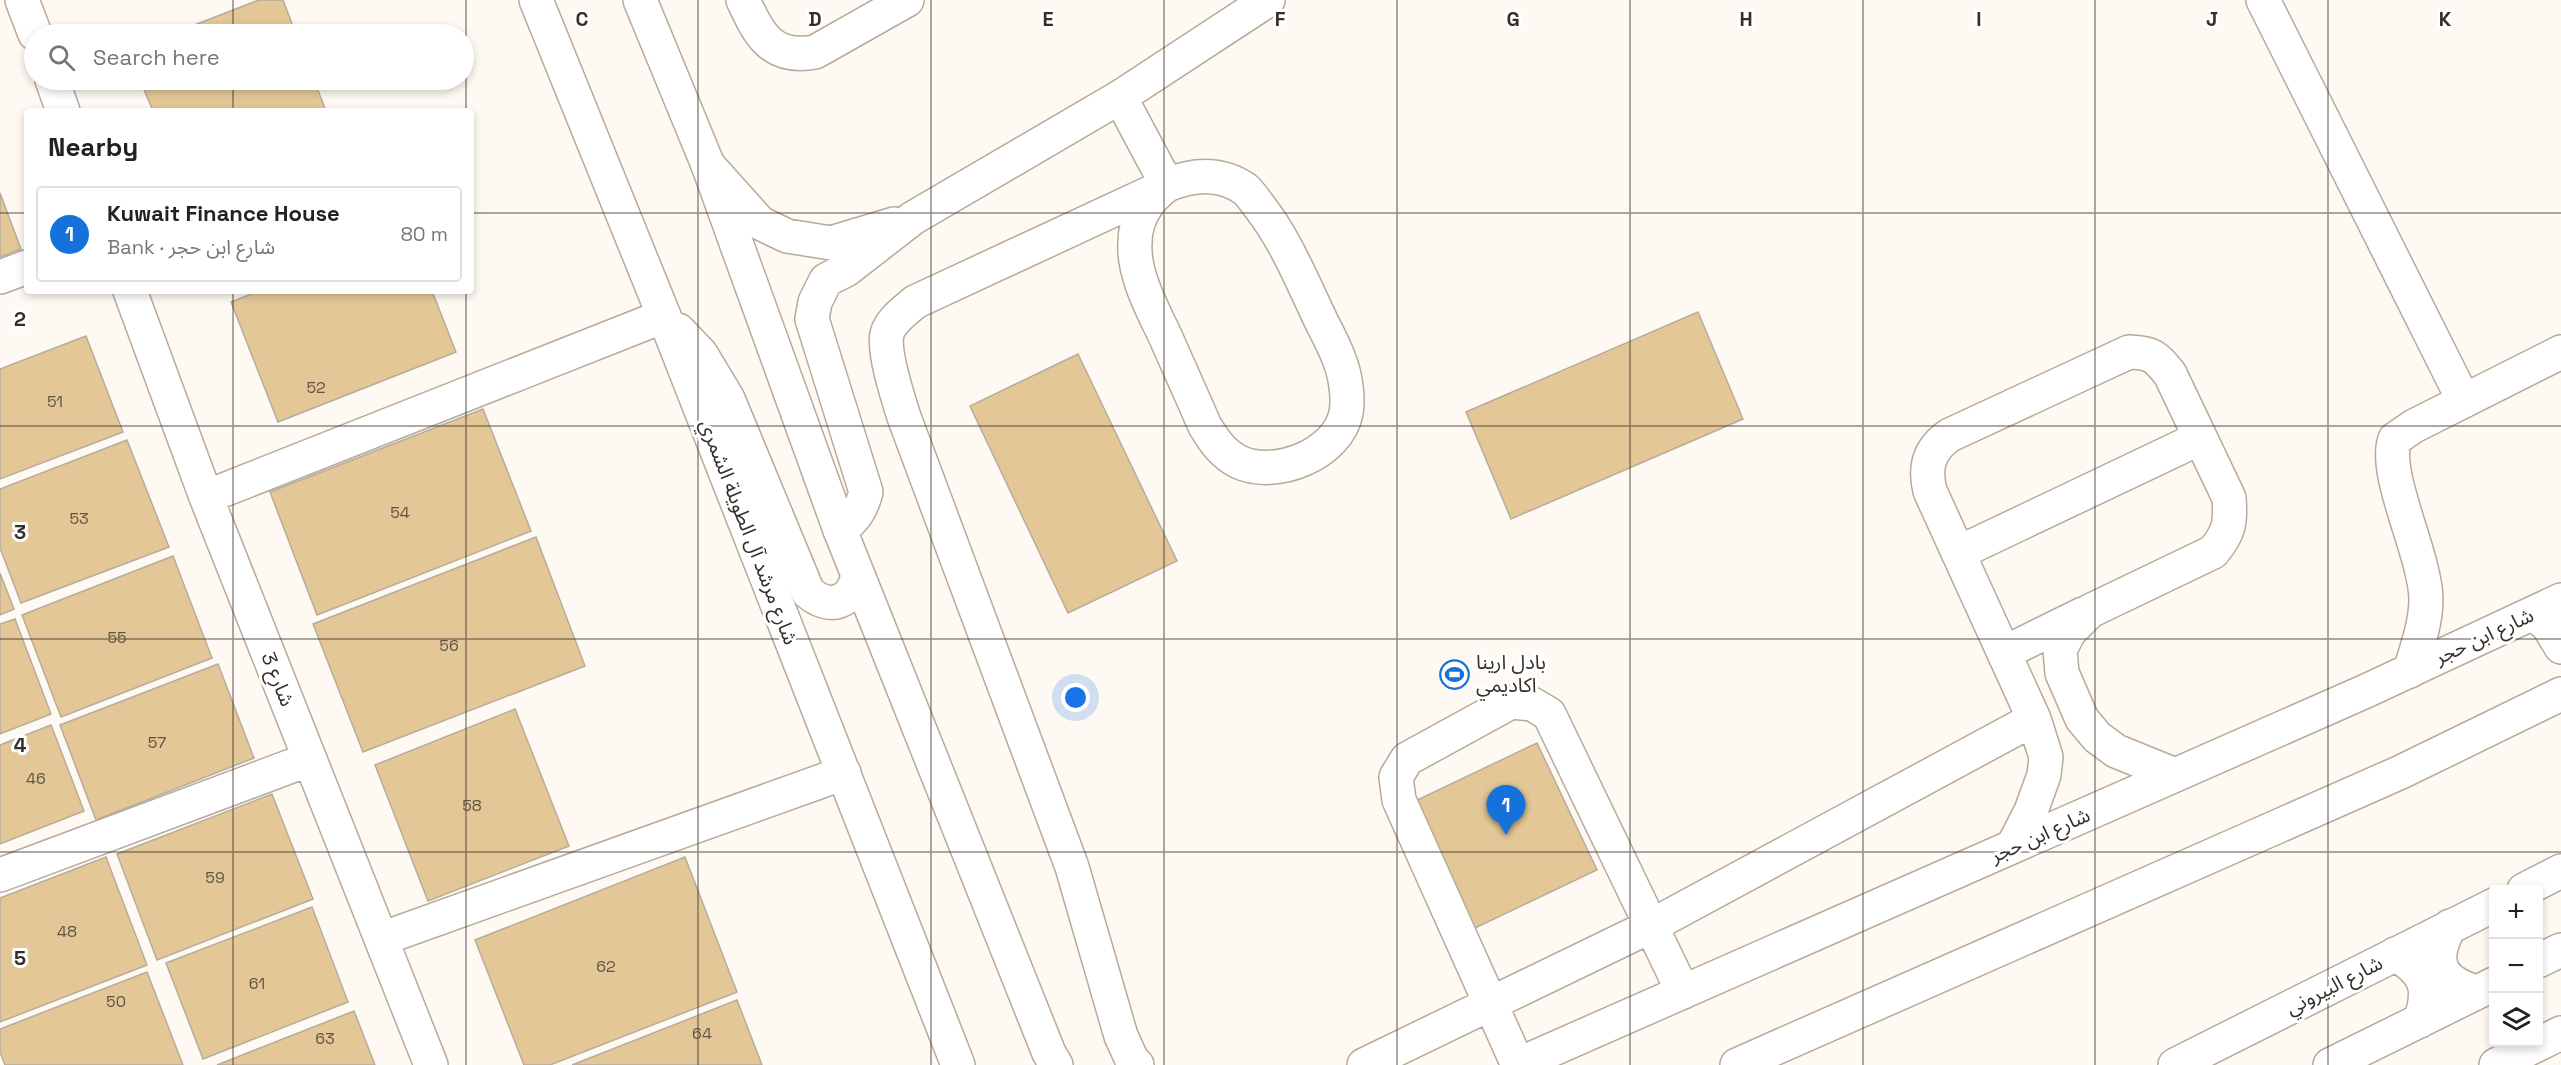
<!DOCTYPE html>
<meta charset="utf-8">
<style>
body{margin:0;font-family:"Space Grotesk","Noto Sans Arabic",sans-serif;background:#f2f2f2;color:#222}
.controls{position:absolute;right:18px;bottom:18px;display:grid;overflow:hidden;border-radius:6px;box-shadow:0 3px 9px #0003}
.controls button{width:54px;height:54px;display:grid;place-items:center;padding:0;border:0;border-bottom:2px solid #e0e0e0;background:#fff;color:#222;font:30px sans-serif}
.you{position:absolute;left:1076px;top:698px;width:21px;height:21px;margin:-15px;border:4px solid #fff;border-radius:50%;background:#1a73e8;box-shadow:0 0 0 9px #1a73e833}
.badge{display:grid;place-items:center;width:39px;height:39px;border-radius:50%;background:#1672db;color:#fff;font-size:20px;font-weight:700}
.pin{position:absolute;translate:-50% -50px;filter:drop-shadow(0 2px 3px #0008)}
.pin::after{content:'';position:absolute;top:32px;width:21px;height:18px;background:inherit;clip-path:polygon(0 0,100% 0,50% 100%)}
.list{margin:0;padding:0;list-style:none}
h2{display:flex;justify-content:space-between;align-items:center;height:78px;margin:0;padding:0 24px;font-size:26px}
h2 small{font-size:20px;font-weight:400;color:#767676}
.list li{display:grid;grid-template-columns:39px 1fr auto;gap:18px;align-items:center;box-sizing:border-box;height:96px;margin:0 12px 12px;padding:0 12px;border:2px solid #e0e0e0;border-radius:6px}
.list b{display:block;font-size:22px;white-space:nowrap}
.list p{margin:0;font-size:20px;white-space:nowrap;color:#767676}
.list em{font-size:20px;font-style:normal;color:#767676}
.icon{flex:none;width:33px;height:33px;fill:none;stroke:currentColor;stroke-width:2;stroke-linecap:round;stroke-linejoin:round}
.map{position:relative;flex:none;width:2561px;height:1065px;overflow:hidden}
.search{position:absolute;background:#fff;box-shadow:0 3px 9px #0003;left:24px;top:24px;width:450px;height:66px;display:flex;align-items:center;gap:15px;box-sizing:border-box;padding:0 21px;border-radius:33px;color:#767676;font-size:22px}
.panel{position:absolute;background:#fff;box-shadow:0 3px 9px #0003;left:24px;top:108px;width:450px;height:186px;border-radius:6px}
.map>svg:first-child{display:block}
.building{fill:#e4c797;stroke:#b7ac9b;stroke-width:1.5}
.lines{fill:none;stroke-linecap:round;stroke-linejoin:round}
.minor-casing{stroke:#b6ab9a;stroke-width:36}
.major-casing{stroke:#b6ab9a;stroke-width:36}
.minor{stroke:#fff;stroke-width:33}
.major{stroke:#fff;stroke-width:33}
.grid{fill:none;stroke:#342f28;stroke-width:1.5;stroke-opacity:0.55}
.labels{text-anchor:middle;stroke-width:6;stroke-linejoin:round;paint-order:stroke}
.number-label{font-size:16px;fill:#605544}
.street-label{font-size:20px;fill:#342f28;stroke:#fff}
.poi-label{font-size:20px;fill:#342f28;stroke:#fff;text-anchor:start}
.grid-label{font-size:20px;text-anchor:middle;font-weight:bold;fill:#342f28;stroke:#fff;stroke-width:6;stroke-linejoin:round;paint-order:stroke}
</style>
<div class="map">
<svg width="2561" height="1065" viewBox="0 0 2561 1065">
<rect width="100%" height="100%" fill="#fef9f2"/>
<path class="building" d="M259,0H283L296,34H171Z
M140,80H314L326,111H153Z
M0,193L21,249L0,257Z
M259,291H432L456,352L278,422L231,302Z
M1698,312L1743,419L1511,519L1466,412Z
M86,336L123,432L0,479V369Z
M1078,354L1177,561L1068,613L970,406Z
M483,409L531,531L317,615L270,492Z
M127,440L169,547L21,603L0,548V489Z
M536,537L585,666L363,752L313,624Z
M173,556L212,658L61,717L22,615Z
M0,573L14,609L0,615Z
M15,619L51,714L0,734V624Z
M218,664L254,758L96,820L60,725Z
M515,709L569,846L428,901L375,765Z
M51,725L84,811L0,844V745Z
M1537,743L1597,870L1475,928L1415,801Z
M272,794L313,899L157,960L117,854Z
M106,857L147,965L0,1022V898Z
M685,857L737,992L550,1065H524L475,940Z
M312,907L348,1002L203,1059L166,963Z
M147,972L183,1065H5L0,1052V1029Z
M737,1000L762,1065H572Z
M354,1011L375,1065H217Z"/>
<g class="lines">
<defs>
<path id="minor" d="M22,0L35,34
M743,0C759,34 771,60 815,52L907,0
M2263,0L2464,401
M52,80L63,111
M1120,97L1167,185
M708,165L760,223L787,236L831,243L894,224
M0,277L27,267
M130,291L206,497L431,1065
M206,497L664,316
M840,530C855,519 861,510 866,492L812,319L815,302L826,280L846,270L913,218L1120,97L1268,0
M1958,553L2200,438
M2004,653L2083,614
M2410,671C2417,648 2426,623 2426,599C2425,554 2382,473 2395,439L2414,426L2561,352
M2013,846L2031,811L2044,775L2046,757L2034,719L1930,491C1924,467 1929,449 1950,435L2129,352C2153,353 2155,356 2170,374L2229,498C2231,523 2229,533 2213,552L2090,611L2069,632L2060,650L2062,673L2082,719L2097,737L2116,751L2175,775
M0,875L310,759
M2524,890L2561,871
M2450,926C2431,961 2438,980 2476,992
M381,939L844,773
M2395,954C2425,972 2432,987 2420,1021
M2538,961L2561,950
M1137,1065L1132,1060L1121,1036L1072,867L904,417C898,398 883,352 887,334C890,321 906,310 915,302L1167,185C1194,174 1220,172 1245,189C1250,193 1255,201 1259,206C1284,238 1299,274 1316,310C1323,326 1333,342 1339,359C1345,373 1349,397 1346,413C1338,454 1276,479 1239,462C1223,454 1214,441 1205,426C1192,397 1179,368 1166,338C1153,310 1133,275 1135,243C1135,218 1148,199 1167,185
M1364,1065L1651,926L2034,719
M1518,1065L1399,800L1396,777L1407,759L1511,702L1532,704L1549,714L1683,992
M2175,1065L2494,905
M2330,1065L2494,984
M2496,1065L2561,1033"/>
<path id="major" d="M536,0L664,316L958,1065
M640,0L708,165L840,530L1049,1053L1056,1065
M678,330L701,354L728,399L808,592C830,611 852,603 858,575
M2532,614L2547,624L2561,647
M1517,1065L2366,691L2561,600
M1737,1065L2401,772L2561,694"/>
</defs>
<use href="#minor" class="minor-casing"/>
<use href="#major" class="major-casing"/>
<use href="#minor" class="minor"/>
<use href="#major" class="major"/>
</g>
<path class="grid" d="M233,0V34M466,0V111M698,0V1065M931,0V1065M1164,0V1065M1397,0V1065M1630,0V1065M1863,0V1065M2095,0V1065M2328,0V1065M233,80V111M0,213H27M471,213H2561M233,291V1065M466,291V1065M0,426H2561M0,639H2561M0,852H2561"/>
<defs>
<symbol id="stadium-ring" viewBox="-11 -11 22 22"><circle r="9.5" fill="#fff" stroke="#1672db" stroke-width="1.5"/><path d="M0-5a6.5 5 0 1 0 0 10a6.5 5 0 1 0 0-10ZM-3.5-1.8h7v3.6h-7Z" fill="#1672db"/></symbol>
</defs>
<g fill-rule="evenodd">
<use href="#stadium-ring" x="1438" y="658" width="33" height="33"/>
</g>
<g class="labels">
<g class="number-label">
<text x="316" y="393">52</text>
<text x="55" y="407">51</text>
<text x="400" y="518">54</text>
<text x="79" y="524">53</text>
<text x="117" y="643">55</text>
<text x="449" y="651">56</text>
<text x="157" y="748">57</text>
<text x="36" y="784">46</text>
<text x="472" y="811">58</text>
<text x="215" y="883">59</text>
<text x="67" y="937">48</text>
<text x="606" y="972">62</text>
<text x="257" y="989">61</text>
<text x="116" y="1007">50</text>
<text x="702" y="1039">64</text>
<text x="325" y="1044">63</text>
</g>
<g class="street-label">
<text transform="translate(749 532) rotate(69)" y="7">شارع مرشد آل الطويلة الشمري</text>
<text transform="translate(2484 636) rotate(-25)" y="7">شارع ابن حجر</text>
<text transform="translate(278 679) rotate(68)" y="7">شارع 3</text>
<text transform="translate(2040 835) rotate(-24)" y="7">شارع ابن حجر</text>
<text transform="translate(2334 985) rotate(-27)" y="7">شارع البيروني</text>
</g>
<g class="poi-label">
<text x="1476" y="669">بادل ارينا<tspan x="1476" dy="23">اكاديمي</tspan></text>
</g>
</g>
<g class="grid-label">
<text x="582" y="26">C</text>
<text x="815" y="26">D</text>
<text x="1048" y="26">E</text>
<text x="1280" y="26">F</text>
<text x="1513" y="26">G</text>
<text x="1746" y="26">H</text>
<text x="1979" y="26">I</text>
<text x="2212" y="26">J</text>
<text x="2445" y="26">K</text>
<text x="20" y="326">2</text>
<text x="20" y="539">3</text>
<text x="20" y="752">4</text>
<text x="20" y="965">5</text>
</g>
</svg>
<div class="controls">
<button>+</button>
<button>−</button>
<button><svg class="icon" aria-label="layers" viewBox="0 0 24 24"><path d="M12 4l9 5-9 5-9-5zM3 14l9 5 9-5"/></svg></button>
</div>
<div class="you"></div>
<div class="pin badge" style="left:1506px;top:835px">1</div>
<div class="search"><svg class="icon" aria-label="search" viewBox="0 0 24 24"><circle cx="10" cy="10" r="6"/><path d="M15 15l6 6"/></svg>Search here</div>
<section class="panel">
<h2>Nearby<small></small></h2>
<ul class="list">
<li><span class="badge">1</span><div><b>Kuwait Finance House</b><p>Bank · شارع ابن حجر</p></div><em>80 m</em></li>
</ul>
</section>
</div>
